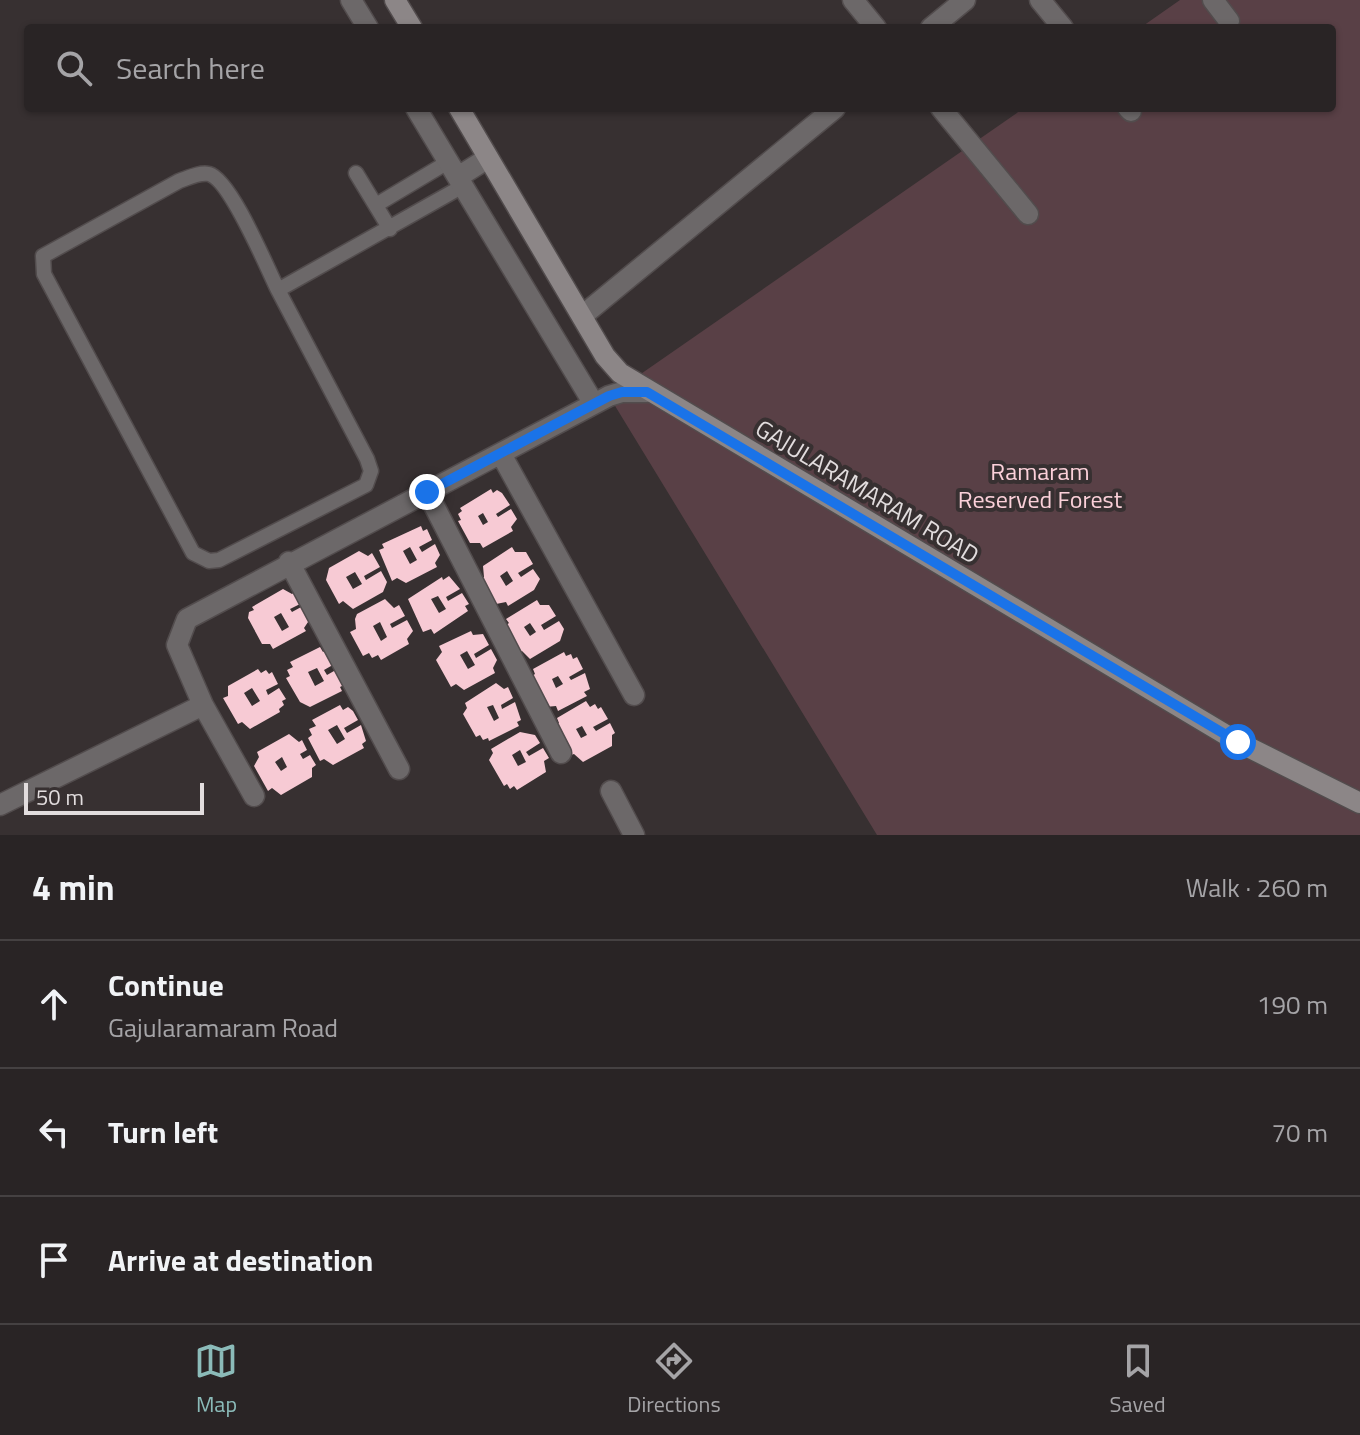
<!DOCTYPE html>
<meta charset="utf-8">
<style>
body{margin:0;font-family:"Titillium Web",sans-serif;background:#312c2d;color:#f1f3f6}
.scale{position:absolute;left:24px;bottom:20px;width:180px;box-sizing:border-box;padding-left:8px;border:4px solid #e2ddde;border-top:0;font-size:22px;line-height:28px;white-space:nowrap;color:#e2ddde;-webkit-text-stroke:6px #373031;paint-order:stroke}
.stop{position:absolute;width:24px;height:24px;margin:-18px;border:6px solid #1a73e8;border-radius:50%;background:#fff}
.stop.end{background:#1a73e8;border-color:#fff;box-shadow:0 2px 8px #0008}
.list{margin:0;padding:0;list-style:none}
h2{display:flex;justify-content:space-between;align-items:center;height:104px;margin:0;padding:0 32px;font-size:34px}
h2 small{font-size:26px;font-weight:400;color:#a5a4a7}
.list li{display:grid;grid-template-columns:52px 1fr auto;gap:24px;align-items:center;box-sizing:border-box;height:128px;padding:0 32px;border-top:2px solid #454142}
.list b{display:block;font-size:30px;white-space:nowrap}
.list p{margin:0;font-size:26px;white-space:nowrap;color:#a5a4a7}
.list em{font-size:26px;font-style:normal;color:#a5a4a7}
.icon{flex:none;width:44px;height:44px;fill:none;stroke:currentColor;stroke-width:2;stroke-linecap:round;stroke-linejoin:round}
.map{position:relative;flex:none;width:1360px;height:835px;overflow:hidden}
.search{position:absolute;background:#292425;box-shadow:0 2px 6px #0004;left:24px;right:24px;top:24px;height:88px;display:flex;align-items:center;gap:20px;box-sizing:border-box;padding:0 28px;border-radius:8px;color:#a5a4a7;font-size:30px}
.sheet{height:488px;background:#292425}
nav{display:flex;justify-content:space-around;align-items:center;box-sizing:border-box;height:112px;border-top:2px solid #454142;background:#292425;font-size:22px;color:#a5a4a7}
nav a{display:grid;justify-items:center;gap:4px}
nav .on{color:#8bbbb9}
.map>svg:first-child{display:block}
.green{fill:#594046}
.building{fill:#f7cad4;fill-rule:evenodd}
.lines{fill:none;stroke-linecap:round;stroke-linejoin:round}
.service-casing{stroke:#524c4d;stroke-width:17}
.minor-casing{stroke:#524c4d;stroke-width:23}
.secondary-casing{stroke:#524c4d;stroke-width:23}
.service{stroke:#6c6869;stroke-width:14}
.minor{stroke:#6c6869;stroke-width:20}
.secondary{stroke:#8c8687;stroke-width:20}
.route{stroke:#1a73e8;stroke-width:10}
.labels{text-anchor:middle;stroke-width:8;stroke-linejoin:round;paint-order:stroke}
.park-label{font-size:24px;fill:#fbd0d9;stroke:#373031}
.street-label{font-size:24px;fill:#e2ddde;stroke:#373031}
</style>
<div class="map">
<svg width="1360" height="835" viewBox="0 0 1360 835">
<rect width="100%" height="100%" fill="#373031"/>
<path class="green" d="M1180,0H1360V835H877L609,396L1024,108H1332V28H1140Z"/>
<path class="building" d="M491,489L493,493L497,490L502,493L510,505L496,514L498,517L511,509L517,519L511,527L513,531L483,548L480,543H470L458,521L461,520L458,514L462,511L460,508ZM483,513L488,522L483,525L478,516Z
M421,526L423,531L427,529L432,540L419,547L422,552L435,544L440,555L435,563L437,567L406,583L397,578L392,581L379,550L384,548L382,544ZM410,547L417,560L410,564L403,551Z
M512,547L515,552H526L533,564L518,573L521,577L533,569L540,579L534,590L508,606L506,602L496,604L480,580L484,577L483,566ZM507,571L513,581L506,586L500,576Z
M359,551L368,556L372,553L380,567L364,576L366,580L381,571L387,582L383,592L353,609L343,601L339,604L326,580L329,568ZM355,572L362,584L353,589L346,577Z
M449,576L460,589L446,597L448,601L462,593L469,604L465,606L468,611L434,634L431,629L423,632L408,599L442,577L443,580ZM438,596L446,609L439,613L431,599Z
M283,589L292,594L296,591L302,603L290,609L292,612L303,606L310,619L304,628L306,631L273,649L270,644H262L248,618L249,612L254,610L252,607ZM281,613L289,627L282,631L274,617Z
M385,599L394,608L399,605L405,616L390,624L392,628L407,620L413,631L407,639L409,644L381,660L378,655L372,658L369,653L363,656L350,632L356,629L355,619L357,614ZM380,622L387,637L381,641L373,626Z
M537,600L540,605H549L556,616L541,625L544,630L559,621L564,629L560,641L530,659L522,651L517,654L505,626L509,623L506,619ZM530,623L536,632L530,636L524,627Z
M471,631L473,635L483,634L489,645L474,654L476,658L491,649L497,660L493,668L495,673L464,690L456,684L451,687L436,660L442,652L439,646ZM467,651L475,665L468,669L460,655Z
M320,647L323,652L328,649L338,662L324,670L327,675L341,667L346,684L340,687L342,691L310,707L300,702L286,678L290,676L287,670L293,667L290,662ZM317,668L324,681L315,686L308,672Z
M564,652L566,656L571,654L573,659L577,657L583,669L569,677L571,680L585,673L590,689L584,692L587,696L558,711L556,706L545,707L532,676L535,674L533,669ZM558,676L563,684L556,688L552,679Z
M258,669L261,673L266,670L269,674L272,672L278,684L266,690L268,695L279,688L286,699L282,701L284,705L279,709L280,712L250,729L242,722L238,724L223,698L228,696V686ZM252,688L260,701L252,706L244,693Z
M496,683L504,689L508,687L513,698L501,705L502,709L515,702L521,720L517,722L519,726L489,741L488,738L483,740L480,735L476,737L463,714L467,708L465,703ZM493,705L499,718L494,721L487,707Z
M586,701L590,707L595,704L598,709L601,707L608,719L593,727L596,731L610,723L615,733L612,735V746L583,762L574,754L568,756L554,726L559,723L557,718ZM582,726L587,735L581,738L576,729Z
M340,705L343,710L348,707L353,711L358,720L344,728L347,733L361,725L366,741L362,744L364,748L333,765L324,759L320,761L308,738L312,735L309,729L316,726L312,720ZM337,725L345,739L337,744L328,730Z
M520,732L535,735L540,743L526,752L529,756L543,748L549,758L544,761L546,772L517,790L514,786L510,789L507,784L504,786L489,760L493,753L491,749ZM520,750L526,762L518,766L512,755Z
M289,734L299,742L302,740L307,750L300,754L303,759L310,755L316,765L312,768V777L281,795L272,788L268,791L254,766L259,757L257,752ZM282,757L287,767L281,771L275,762Z"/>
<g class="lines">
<defs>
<path id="service" d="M356,173L390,229
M376,205L448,162
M278,290L367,459L371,471L366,485L219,560L209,561L193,553L44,274L43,256L179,181C188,178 199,172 209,174C231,180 267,268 278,290L463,186"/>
<path id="minor" d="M351,0L368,28
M853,0L876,28
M1040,0L1063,28
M1213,0L1229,21
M931,28L965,0
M416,108L594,404
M941,108L1028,214
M1128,108L1131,111
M458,177L488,158
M582,316L835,108
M501,454L634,695
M427,492L561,753
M289,562L399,769
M203,705L254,796
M611,791L634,835
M0,805L203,705L177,645L187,619L609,396L622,392H647"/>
<path id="secondary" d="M395,0L412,28
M459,108L605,356L620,373L1238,742L1360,803"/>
</defs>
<use href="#service" class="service-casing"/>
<use href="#minor" class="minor-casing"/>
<use href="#secondary" class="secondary-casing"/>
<use href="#service" class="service"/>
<use href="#minor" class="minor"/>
<use href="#secondary" class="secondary"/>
</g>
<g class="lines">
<path class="route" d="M427,492L609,396L622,392H647L1238,742"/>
</g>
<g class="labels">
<g class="park-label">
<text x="1040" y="480">Ramaram<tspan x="1040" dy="28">Reserved Forest</tspan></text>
</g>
<g class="street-label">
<text transform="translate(867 492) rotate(31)" y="8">GAJULARAMARAM ROAD</text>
</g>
</g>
</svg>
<div class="scale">50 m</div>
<div class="stop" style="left:1238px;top:742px"></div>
<div class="stop end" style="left:427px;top:492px"></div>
<div class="search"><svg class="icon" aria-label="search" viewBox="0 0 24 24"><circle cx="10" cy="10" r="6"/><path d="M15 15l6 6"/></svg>Search here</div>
</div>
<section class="sheet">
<h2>4 min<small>Walk · 260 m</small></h2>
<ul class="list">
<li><svg class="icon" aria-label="ahead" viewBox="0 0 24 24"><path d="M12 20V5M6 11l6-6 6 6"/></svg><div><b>Continue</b><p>Gajularamaram Road</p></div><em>190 m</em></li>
<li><svg class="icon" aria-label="left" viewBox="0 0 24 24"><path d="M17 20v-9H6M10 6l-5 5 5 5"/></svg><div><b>Turn left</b></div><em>70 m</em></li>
<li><svg class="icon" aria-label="arrive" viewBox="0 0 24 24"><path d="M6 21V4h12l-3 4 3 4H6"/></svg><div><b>Arrive at destination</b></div></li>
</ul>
</section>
<nav>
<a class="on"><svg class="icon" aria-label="map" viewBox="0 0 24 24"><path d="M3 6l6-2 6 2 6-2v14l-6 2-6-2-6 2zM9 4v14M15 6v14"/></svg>Map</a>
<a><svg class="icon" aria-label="directions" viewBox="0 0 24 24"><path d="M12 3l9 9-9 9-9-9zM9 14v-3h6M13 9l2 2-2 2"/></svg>Directions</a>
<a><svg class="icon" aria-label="saved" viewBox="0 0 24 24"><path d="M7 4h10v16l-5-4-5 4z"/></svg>Saved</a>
</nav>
